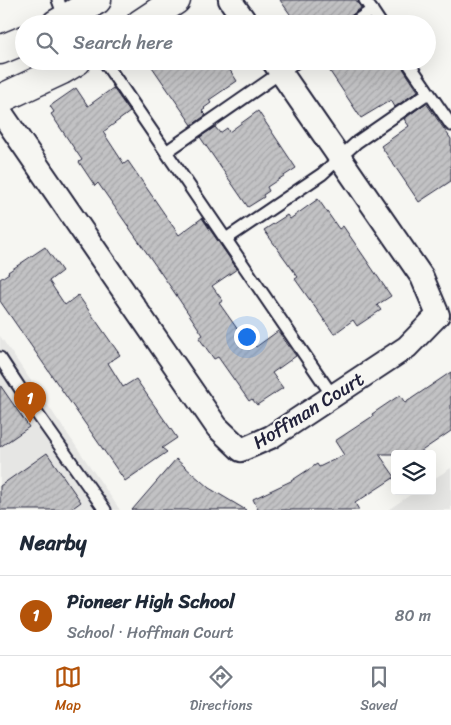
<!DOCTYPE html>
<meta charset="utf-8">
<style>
body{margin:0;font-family:Sriracha,sans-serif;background:#f6f6f7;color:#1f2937}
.controls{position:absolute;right:15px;bottom:15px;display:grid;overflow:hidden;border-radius:5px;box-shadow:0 5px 20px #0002}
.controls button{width:45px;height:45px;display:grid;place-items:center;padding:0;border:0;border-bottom:1px solid #e0e1e3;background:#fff;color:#1f2937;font:25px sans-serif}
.you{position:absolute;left:246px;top:336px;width:18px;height:18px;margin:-12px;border:4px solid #fff;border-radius:50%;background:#1a73e8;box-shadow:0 0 0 8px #1a73e833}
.badge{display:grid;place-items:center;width:32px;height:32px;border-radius:50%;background:#b45309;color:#fff;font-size:16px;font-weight:700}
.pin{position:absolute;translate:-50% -41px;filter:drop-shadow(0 1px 2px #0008)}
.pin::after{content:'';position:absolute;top:26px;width:18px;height:15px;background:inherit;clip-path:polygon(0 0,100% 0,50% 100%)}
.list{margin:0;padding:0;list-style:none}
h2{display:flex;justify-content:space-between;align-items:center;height:65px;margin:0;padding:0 20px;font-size:21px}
h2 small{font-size:16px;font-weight:400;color:#747a83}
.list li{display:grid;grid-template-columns:32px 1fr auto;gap:15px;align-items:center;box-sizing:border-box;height:80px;padding:0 20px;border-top:1px solid #e0e1e3}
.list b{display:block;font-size:19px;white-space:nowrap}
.list p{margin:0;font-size:16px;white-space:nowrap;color:#747a83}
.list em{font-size:16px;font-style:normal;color:#747a83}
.icon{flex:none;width:28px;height:28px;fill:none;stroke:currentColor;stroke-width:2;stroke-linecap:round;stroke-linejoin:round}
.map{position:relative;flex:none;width:451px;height:510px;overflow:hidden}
.search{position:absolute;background:#fff;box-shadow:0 5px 20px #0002;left:15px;right:15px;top:15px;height:55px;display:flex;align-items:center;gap:12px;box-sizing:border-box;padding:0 18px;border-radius:28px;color:#747a83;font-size:19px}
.sheet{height:145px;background:#fff}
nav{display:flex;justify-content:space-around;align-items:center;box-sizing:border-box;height:70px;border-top:1px solid #e0e1e3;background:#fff;font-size:14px;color:#747a83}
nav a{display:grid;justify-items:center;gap:2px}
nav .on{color:#b45309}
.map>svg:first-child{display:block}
.built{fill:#e6e6e4}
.building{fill:url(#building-hatch);stroke:#22223b}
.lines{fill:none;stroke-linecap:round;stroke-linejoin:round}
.service-casing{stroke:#22223b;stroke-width:15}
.minor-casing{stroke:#22223b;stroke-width:26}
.secondary-casing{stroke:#22223b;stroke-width:31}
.service{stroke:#f6f6f2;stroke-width:11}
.minor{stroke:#f6f6f2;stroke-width:22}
.secondary{stroke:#f6f6f2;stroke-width:28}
.labels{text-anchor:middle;stroke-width:4.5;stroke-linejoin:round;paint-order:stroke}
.street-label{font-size:19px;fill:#22223b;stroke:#f6f6f2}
</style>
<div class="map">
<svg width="451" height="510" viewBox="0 0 451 510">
<defs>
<pattern id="building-hatch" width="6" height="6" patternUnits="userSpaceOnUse" patternTransform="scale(1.25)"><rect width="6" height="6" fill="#c2c2c4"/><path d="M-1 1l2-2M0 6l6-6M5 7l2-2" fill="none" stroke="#a6a6a9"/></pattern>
</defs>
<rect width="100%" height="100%" fill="#f6f6f2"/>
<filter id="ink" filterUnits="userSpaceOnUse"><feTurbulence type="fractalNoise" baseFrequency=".02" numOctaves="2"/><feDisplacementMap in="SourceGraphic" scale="10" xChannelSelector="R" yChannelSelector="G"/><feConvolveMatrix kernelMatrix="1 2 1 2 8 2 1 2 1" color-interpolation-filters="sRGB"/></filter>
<g filter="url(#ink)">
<path class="built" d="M0,336L120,510H0Z
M451,468V510H388L416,491H432V480Z"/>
<path class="building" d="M280,0H356L361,8L348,18L345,24H297Z
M148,61H224L237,81L209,100L211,103L204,108L205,109L202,111L206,115L192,125Z
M323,61H398L418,91L395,107L391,100L361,118Z
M76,88L88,106L113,88L130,112L103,132L124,164L128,161L179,235L202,218L237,269L212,286L223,301L219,303L243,337L247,335L256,347L278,331L296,356L272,373L283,388L257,405L252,399L249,401L218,357L214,359L199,338L203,335L172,289L98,183L95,186L79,162L82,160L51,114L54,112L50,106Z
M426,103L451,139V181L419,202L381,146L409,126L404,119Z
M258,111L296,168L267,187L269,191L263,195L264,197L248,207L200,137L215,127L220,133L227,128L229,132Z
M318,199L339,229L343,226L391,296L377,305L381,310L357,326L353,320L334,334L295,279L298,277L264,230L287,215L290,219Z
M45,247L62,271L49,281L65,305L78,295L120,355L108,363L123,387L136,379L177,438L162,448L167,452L125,481L0,301V279L9,273L8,272Z
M451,372V431L417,454H379L395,477L355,503L359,510H258L253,499L291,481L317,464L319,467L344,455L335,441L373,416L372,414L400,395L405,403Z
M0,385L29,427L0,447Z
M47,453L81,502L70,510H0V486Z
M176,459L209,488L246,510H132Z"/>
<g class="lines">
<defs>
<path id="service" d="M58,0L65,19
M365,0L381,24
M352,24L372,10
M104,61L332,395
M407,61L451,125
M166,152L297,61
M226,239L322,174L357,142L428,93
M0,358L31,405L105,510"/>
<path id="minor" d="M230,0L247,24
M0,111L217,427L241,450L271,437L407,347L438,315L422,277L273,61"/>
<path id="secondary" d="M56,24L97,0
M140,24L176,0
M0,50L24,40
M0,99L62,70L77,61"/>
</defs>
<use href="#service" class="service-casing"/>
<use href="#minor" class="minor-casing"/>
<use href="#secondary" class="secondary-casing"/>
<use href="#service" class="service"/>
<use href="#minor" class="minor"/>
<use href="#secondary" class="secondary"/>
</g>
</g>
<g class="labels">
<g class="street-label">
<text transform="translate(308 410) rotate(-32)" y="7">Hoffman Court</text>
</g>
</g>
</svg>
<div class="controls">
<button><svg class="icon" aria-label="layers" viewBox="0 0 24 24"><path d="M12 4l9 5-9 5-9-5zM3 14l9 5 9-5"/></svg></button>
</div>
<div class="you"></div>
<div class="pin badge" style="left:30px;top:423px">1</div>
<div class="search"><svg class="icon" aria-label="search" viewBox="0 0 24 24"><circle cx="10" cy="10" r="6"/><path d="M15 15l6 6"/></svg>Search here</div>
</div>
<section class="sheet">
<h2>Nearby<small></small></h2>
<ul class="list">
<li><span class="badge">1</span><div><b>Pioneer High School</b><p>School · Hoffman Court</p></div><em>80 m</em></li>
</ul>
</section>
<nav>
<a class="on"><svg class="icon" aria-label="map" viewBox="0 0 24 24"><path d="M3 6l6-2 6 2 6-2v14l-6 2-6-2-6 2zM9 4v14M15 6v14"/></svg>Map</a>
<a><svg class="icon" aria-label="directions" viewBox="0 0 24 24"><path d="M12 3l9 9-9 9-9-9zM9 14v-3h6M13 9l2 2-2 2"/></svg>Directions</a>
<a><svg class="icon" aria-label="saved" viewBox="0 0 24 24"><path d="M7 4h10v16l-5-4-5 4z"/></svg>Saved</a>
</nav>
